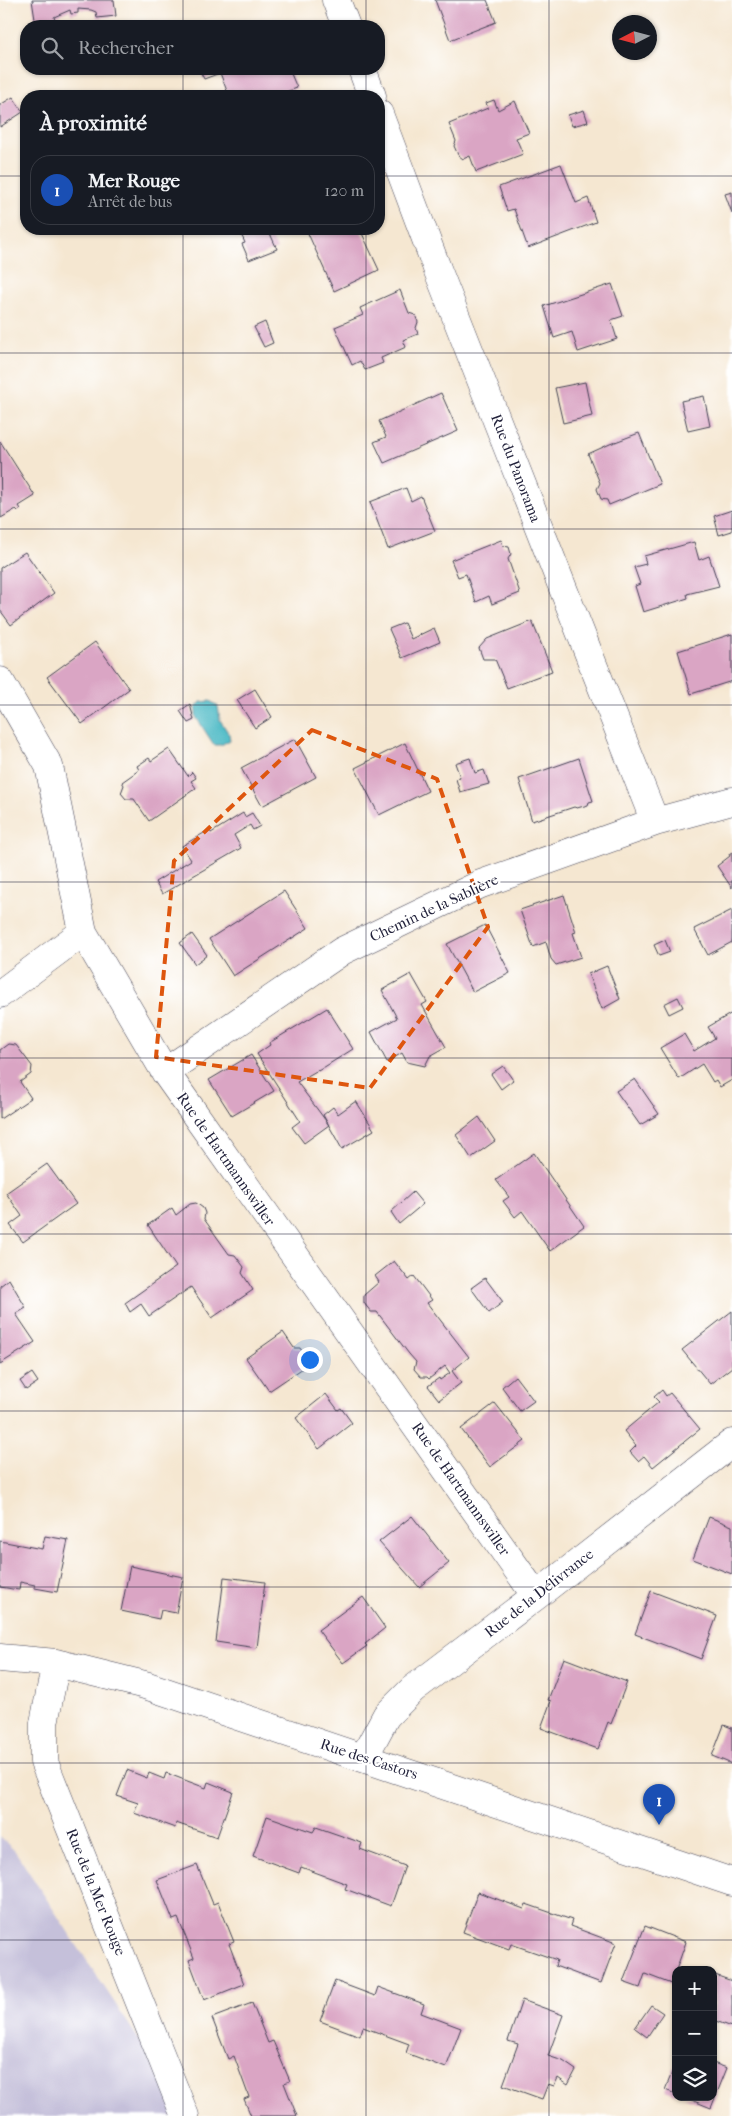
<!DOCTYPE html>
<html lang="fr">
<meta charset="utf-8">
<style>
body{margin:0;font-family:"IM FELL French Canon",serif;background:#242831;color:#f1f3f6}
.controls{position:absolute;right:15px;bottom:15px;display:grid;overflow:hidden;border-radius:10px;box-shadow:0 1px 4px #0004}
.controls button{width:45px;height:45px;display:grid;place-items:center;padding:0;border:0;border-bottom:1px solid #363941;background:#171b24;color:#f1f3f6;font:25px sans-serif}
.compass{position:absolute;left:612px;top:15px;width:45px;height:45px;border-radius:50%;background:#171b24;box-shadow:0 1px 4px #0004;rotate:264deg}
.you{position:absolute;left:309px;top:1359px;width:18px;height:18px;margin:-12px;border:4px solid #fff;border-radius:50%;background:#1a73e8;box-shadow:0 0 0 8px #1a73e833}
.badge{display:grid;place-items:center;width:32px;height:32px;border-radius:50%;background:#7c3aed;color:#fff;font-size:16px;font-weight:700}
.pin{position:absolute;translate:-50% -41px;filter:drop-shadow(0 1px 2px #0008)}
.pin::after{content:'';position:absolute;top:26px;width:18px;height:15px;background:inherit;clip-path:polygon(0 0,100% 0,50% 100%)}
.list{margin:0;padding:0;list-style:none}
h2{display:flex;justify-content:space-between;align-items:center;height:65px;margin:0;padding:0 20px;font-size:21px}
h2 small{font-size:16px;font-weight:400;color:#9ea1a6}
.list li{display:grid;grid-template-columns:32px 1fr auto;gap:15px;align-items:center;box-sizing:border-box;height:70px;margin:0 10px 10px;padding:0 10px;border:1px solid #363941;border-radius:20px}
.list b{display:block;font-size:19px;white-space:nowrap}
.list p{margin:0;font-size:16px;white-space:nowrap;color:#9ea1a6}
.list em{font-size:16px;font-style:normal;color:#9ea1a6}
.icon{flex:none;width:28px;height:28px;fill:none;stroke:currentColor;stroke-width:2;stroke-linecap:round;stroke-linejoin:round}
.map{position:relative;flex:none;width:732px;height:2116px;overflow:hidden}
.search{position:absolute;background:#171b24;box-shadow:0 1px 4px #0004;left:20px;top:20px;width:365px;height:55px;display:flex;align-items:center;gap:12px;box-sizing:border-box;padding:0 18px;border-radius:20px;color:#9ea1a6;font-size:19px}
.panel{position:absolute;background:#171b24;box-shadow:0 1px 4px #0004;left:20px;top:90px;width:365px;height:145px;border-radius:20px}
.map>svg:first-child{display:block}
.industrial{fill:#c5c0da}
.water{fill:#4bb9c5;stroke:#366e80}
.building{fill:#daa5c4}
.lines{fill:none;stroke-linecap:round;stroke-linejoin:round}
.minor-casing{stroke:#424052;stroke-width:29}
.minor{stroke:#fff;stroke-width:28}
.marked{fill:none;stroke:#de560e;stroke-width:4;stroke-dasharray:10 6;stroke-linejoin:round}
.grid{fill:none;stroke:#22223b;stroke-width:1;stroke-opacity:0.55}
.labels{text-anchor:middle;stroke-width:4.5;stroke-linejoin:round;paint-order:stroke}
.street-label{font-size:15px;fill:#22223b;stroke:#fff}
</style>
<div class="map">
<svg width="732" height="2116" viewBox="0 0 732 2116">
<rect width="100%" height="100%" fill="#fff"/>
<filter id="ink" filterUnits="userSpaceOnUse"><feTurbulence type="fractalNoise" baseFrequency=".02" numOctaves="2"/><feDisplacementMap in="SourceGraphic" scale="10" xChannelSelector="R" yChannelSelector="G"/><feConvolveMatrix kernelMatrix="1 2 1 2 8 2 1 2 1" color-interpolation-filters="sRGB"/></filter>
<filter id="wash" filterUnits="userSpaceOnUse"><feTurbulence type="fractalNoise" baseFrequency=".0096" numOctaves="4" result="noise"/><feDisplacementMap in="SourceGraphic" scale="20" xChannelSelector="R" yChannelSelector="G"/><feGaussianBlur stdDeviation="1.12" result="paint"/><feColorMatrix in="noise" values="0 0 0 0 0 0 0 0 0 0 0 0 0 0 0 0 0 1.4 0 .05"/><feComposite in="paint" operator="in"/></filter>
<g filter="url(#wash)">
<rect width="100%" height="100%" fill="#f5e7d1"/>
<path class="industrial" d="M0,1837L15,1851L189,2116H0Z"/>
<path class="water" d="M210,701L218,706L220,720L229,734L230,740L221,745H214L196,717V707L201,702Z"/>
<g id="blocks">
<path class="building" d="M32,0H114L116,16L97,18L96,12L91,10L78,9V13L71,14L70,10L54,17L56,24L36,26Z
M435,0H487L496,22L450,40Z
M199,69H289L297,88L275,96H229L220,73L204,79Z
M13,97L23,112L0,127V105Z
M494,100L498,110L515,101L529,133L516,138L523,154L476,172L470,156L463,159L458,155L454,146L456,141L449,124L488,108L486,103Z
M584,110L588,122L572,126L568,115Z
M561,164L576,203L588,198L596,222L528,248L514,209L507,211L499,187Z
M732,192V213L725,194Z
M239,229H268L277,249L249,260L242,244L245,243Z
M306,229H360L379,270L334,291Z
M612,284L623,316L611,320L617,339L578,352L572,332L554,338L544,306Z
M400,290L409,313L415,315L418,322L416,328L418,334L403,340L406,347L381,358L383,363L365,370L360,361L352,365L335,327L363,315L360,308Z
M265,322L273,343L264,347L254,327Z
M585,382L592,416L563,423L555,388Z
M441,393L458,431L384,463L374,442L386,437L379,421Z
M704,396L710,426L688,431L681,401Z
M639,433L660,484L609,505L607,500L601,499L597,489L600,483L588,454L610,444Z
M0,441L35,496L19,506L21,509L18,511L16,509L1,518Z
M406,488L411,501L421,496L435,531L388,549L370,502Z
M732,510V531L719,535L714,516Z
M501,540L503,546L509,547L511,554L508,559L520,593L492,604L489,596L476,602L466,574L458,577L451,560Z
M694,542L699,560L709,556L719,586L687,594L688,598L643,612L635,586L640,584L634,567L646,564L644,556Z
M25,552L54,593L11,625L0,610V568Z
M532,621L552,671L507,688L495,659H483L479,648L487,639Z
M404,623L411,639L434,628L440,642L402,658L389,629Z
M732,634V681L691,694L678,651Z
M95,642L129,689L82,724L47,677Z
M255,689L272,717L255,728L237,700Z
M190,704L194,720L188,723L180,711Z
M295,739L316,777L262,806L241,768Z
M405,743L428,791L379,815L355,768Z
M169,749L188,776L192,772L196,778L191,781L196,788L149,821L134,799H126L121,793L124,785L122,782L139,770L137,766L149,758L151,761Z
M470,758L475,773L484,770L489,784L460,792L456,779L460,777L455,763Z
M579,758L593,801L589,802L588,805L577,808L574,807L532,821L519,779Z
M243,813L245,817L252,813L260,826L253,830L250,825L234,835L241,848L162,894L155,882L191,860L182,846L209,830L211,833Z
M732,852V888L717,866L730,856L729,854Z
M284,891L308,928L233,976L209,939Z
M564,895L576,932L573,933L581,957L556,965L551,959L546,942L533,947L520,910Z
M732,910V942L708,955L694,929Z
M485,925L510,973L473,992L447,944Z
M192,934L207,955L195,964L180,943Z
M665,940L670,952L659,956L654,945Z
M607,966L620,999L602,1009L588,974Z
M411,974L427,1002L422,1005L446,1047L430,1056L425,1066L407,1062L402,1053L387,1062L371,1032L397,1018L382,990Z
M678,997L683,1007L669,1014L664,1004Z
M327,1008L353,1049L318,1071V1070L297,1082L329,1125L304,1143L292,1127L300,1121L257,1054L270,1045L269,1043Z
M732,1013V1080L720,1087L716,1080L713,1082L702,1064L679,1079L660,1048L684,1034L694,1051L715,1038L708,1027Z
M8,1044L16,1045L32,1066L31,1074L20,1082L31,1098L0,1119V1050Z
M251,1055L274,1091L232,1116L209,1080Z
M503,1066L513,1080L501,1089L491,1074Z
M635,1079L659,1114L640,1125L616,1091Z
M356,1101L374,1130L342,1149L323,1115L333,1107L338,1114Z
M479,1117L495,1141L471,1158L456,1135Z
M534,1153L584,1226L550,1251L522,1211L515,1217L503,1201L509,1197L496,1180Z
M47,1164L76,1204L23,1242L10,1225L22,1216L6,1193Z
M413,1192L423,1204L399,1224L391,1212Z
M196,1203L203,1208L205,1213L204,1219L229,1254L235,1255L244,1267L242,1273L253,1290L212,1318L191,1287L149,1316L141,1304L130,1312L125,1303L176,1267L148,1225L172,1208L176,1215L190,1204Z
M394,1261L409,1280L414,1276L432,1300L427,1303L469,1357L452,1371L461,1383L439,1400L428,1386L439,1378L440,1380L450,1373L445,1366L429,1379L427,1377H421L414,1369L416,1362L409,1354L377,1312H371L364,1303V1295L379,1282L375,1276Z
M485,1278L503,1302L489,1313L471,1288Z
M9,1279L26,1308L16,1314L35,1342L0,1364V1286Z
M732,1311V1367L710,1384L682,1350Z
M283,1332L294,1348H300L306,1357V1366L269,1391L246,1358Z
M32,1373L38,1382L26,1390L20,1381Z
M515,1376L534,1401L520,1411L502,1387Z
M662,1390L666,1396L670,1393L700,1429L653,1467L644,1456L638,1461L630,1452L636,1446L624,1431L659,1402L654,1397Z
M326,1394L338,1410L341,1408L352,1423L319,1449L296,1418Z
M495,1403L525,1441L490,1467L461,1429Z
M412,1516L449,1563L419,1587L379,1542Z
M709,1517L732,1526V1574L693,1559Z
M45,1536L68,1540L57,1592L35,1588V1585L20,1582L19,1590L0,1587V1541L42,1549Z
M130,1566L183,1577L176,1613L161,1610L159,1619L121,1611Z
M224,1577L265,1582L257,1648L216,1642Z
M651,1591L717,1616L701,1659L635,1634Z
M363,1597L385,1628L365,1644L367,1646L343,1663L318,1630Z
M564,1658L627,1682L611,1724L608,1722L598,1749L541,1728L551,1701L548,1700Z
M724,1725L732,1728V1764L712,1756Z
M127,1770L147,1778L149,1773L164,1779L166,1773L206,1788L208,1782L233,1792L217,1837L176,1823L175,1828L134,1813L138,1803L117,1796Z
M267,1816L313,1832L316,1827L362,1843L360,1849L405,1866L391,1906L345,1889L347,1884L301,1867L299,1873L253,1856Z
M197,1865L213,1904L218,1902L234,1942L229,1944L244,1984L204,2000L189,1960L194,1958L178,1918L173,1920L157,1880Z
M478,1892L524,1909L526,1904L572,1920L570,1926L616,1943L601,1983L555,1966L557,1960L511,1944L509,1949L463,1932Z
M645,1926L686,1942L671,1984L645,1974L640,1988L623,1982Z
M715,1975L732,1981V2027L713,2020Z
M335,1981L375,1996L378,1987L424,2004L421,2013L461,2028L446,2068L406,2053L409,2044L363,2027L360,2036L320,2021Z
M522,2000L563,2015L548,2056L563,2061L576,2070L568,2085L558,2078L554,2086L548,2084L542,2099L503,2085L518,2044L508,2041Z
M252,2003L268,2043L273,2041L290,2081L284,2083L297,2116H251L244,2099L249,2097L234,2056L228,2059L212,2018Z
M651,2005L663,2013L647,2037L635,2028Z
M676,2063V2094L665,2090Z
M713,2063L727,2068L711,2108L684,2097H713Z"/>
</g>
</g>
<g filter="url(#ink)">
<use href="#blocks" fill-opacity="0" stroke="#424052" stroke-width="1"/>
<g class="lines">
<defs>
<path id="minor" d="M336,0L346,26
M362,69L372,96
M379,114L438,271L655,822
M0,681L49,766L83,932L165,1072L536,1596
M0,994L83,932
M165,1072L342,951L481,884L655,822L732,801
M0,1658L56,1663L145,1685L732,1882
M56,1663L44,1723V1762L185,2116
M364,1757L386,1716L413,1689L536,1596L732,1443"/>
</defs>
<use href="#minor" class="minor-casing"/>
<use href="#minor" class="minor"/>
</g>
</g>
<path class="marked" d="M312,730L437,779L488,927L370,1088L156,1057L174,861Z"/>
<path class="grid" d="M183,0V26M366,0V26M549,0V2116M183,69V96M366,69V96M0,176H26M379,176H732M183,229V2116M366,229V2116M0,353H732M0,529H732M0,705H732M0,882H732M0,1058H732M0,1234H732M0,1411H732M0,1587H732M0,1763H732M0,1940H732"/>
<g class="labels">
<g class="street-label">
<text transform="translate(516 468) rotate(69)" y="5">Rue du Panorama</text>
<text transform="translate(434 908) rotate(-25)" y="5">Chemin de la Sablière</text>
<text transform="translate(226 1159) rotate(55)" y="5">Rue de Hartmannswiller</text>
<text transform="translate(461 1489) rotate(55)" y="5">Rue de Hartmannswiller</text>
<text transform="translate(539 1593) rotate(-38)" y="5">Rue de la Délivrance</text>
<text transform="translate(369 1759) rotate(18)" y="5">Rue des Castors</text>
<text transform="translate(96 1892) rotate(68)" y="5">Rue de la Mer Rouge</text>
</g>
</g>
</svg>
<div class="controls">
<button>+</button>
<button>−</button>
<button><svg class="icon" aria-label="layers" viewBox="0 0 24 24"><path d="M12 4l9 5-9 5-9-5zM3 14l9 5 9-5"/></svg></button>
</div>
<svg class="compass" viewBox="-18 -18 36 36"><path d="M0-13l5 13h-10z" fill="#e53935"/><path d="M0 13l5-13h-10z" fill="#9ea1a6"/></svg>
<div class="you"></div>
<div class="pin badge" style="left:659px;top:1825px;background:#1a4fb4">1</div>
<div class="search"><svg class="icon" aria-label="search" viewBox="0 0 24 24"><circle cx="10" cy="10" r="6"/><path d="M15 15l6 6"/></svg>Rechercher</div>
<section class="panel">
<h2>À proximité<small></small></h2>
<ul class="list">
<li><span class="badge" style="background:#1a4fb4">1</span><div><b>Mer Rouge</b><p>Arrêt de bus</p></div><em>120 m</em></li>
</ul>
</section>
</div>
